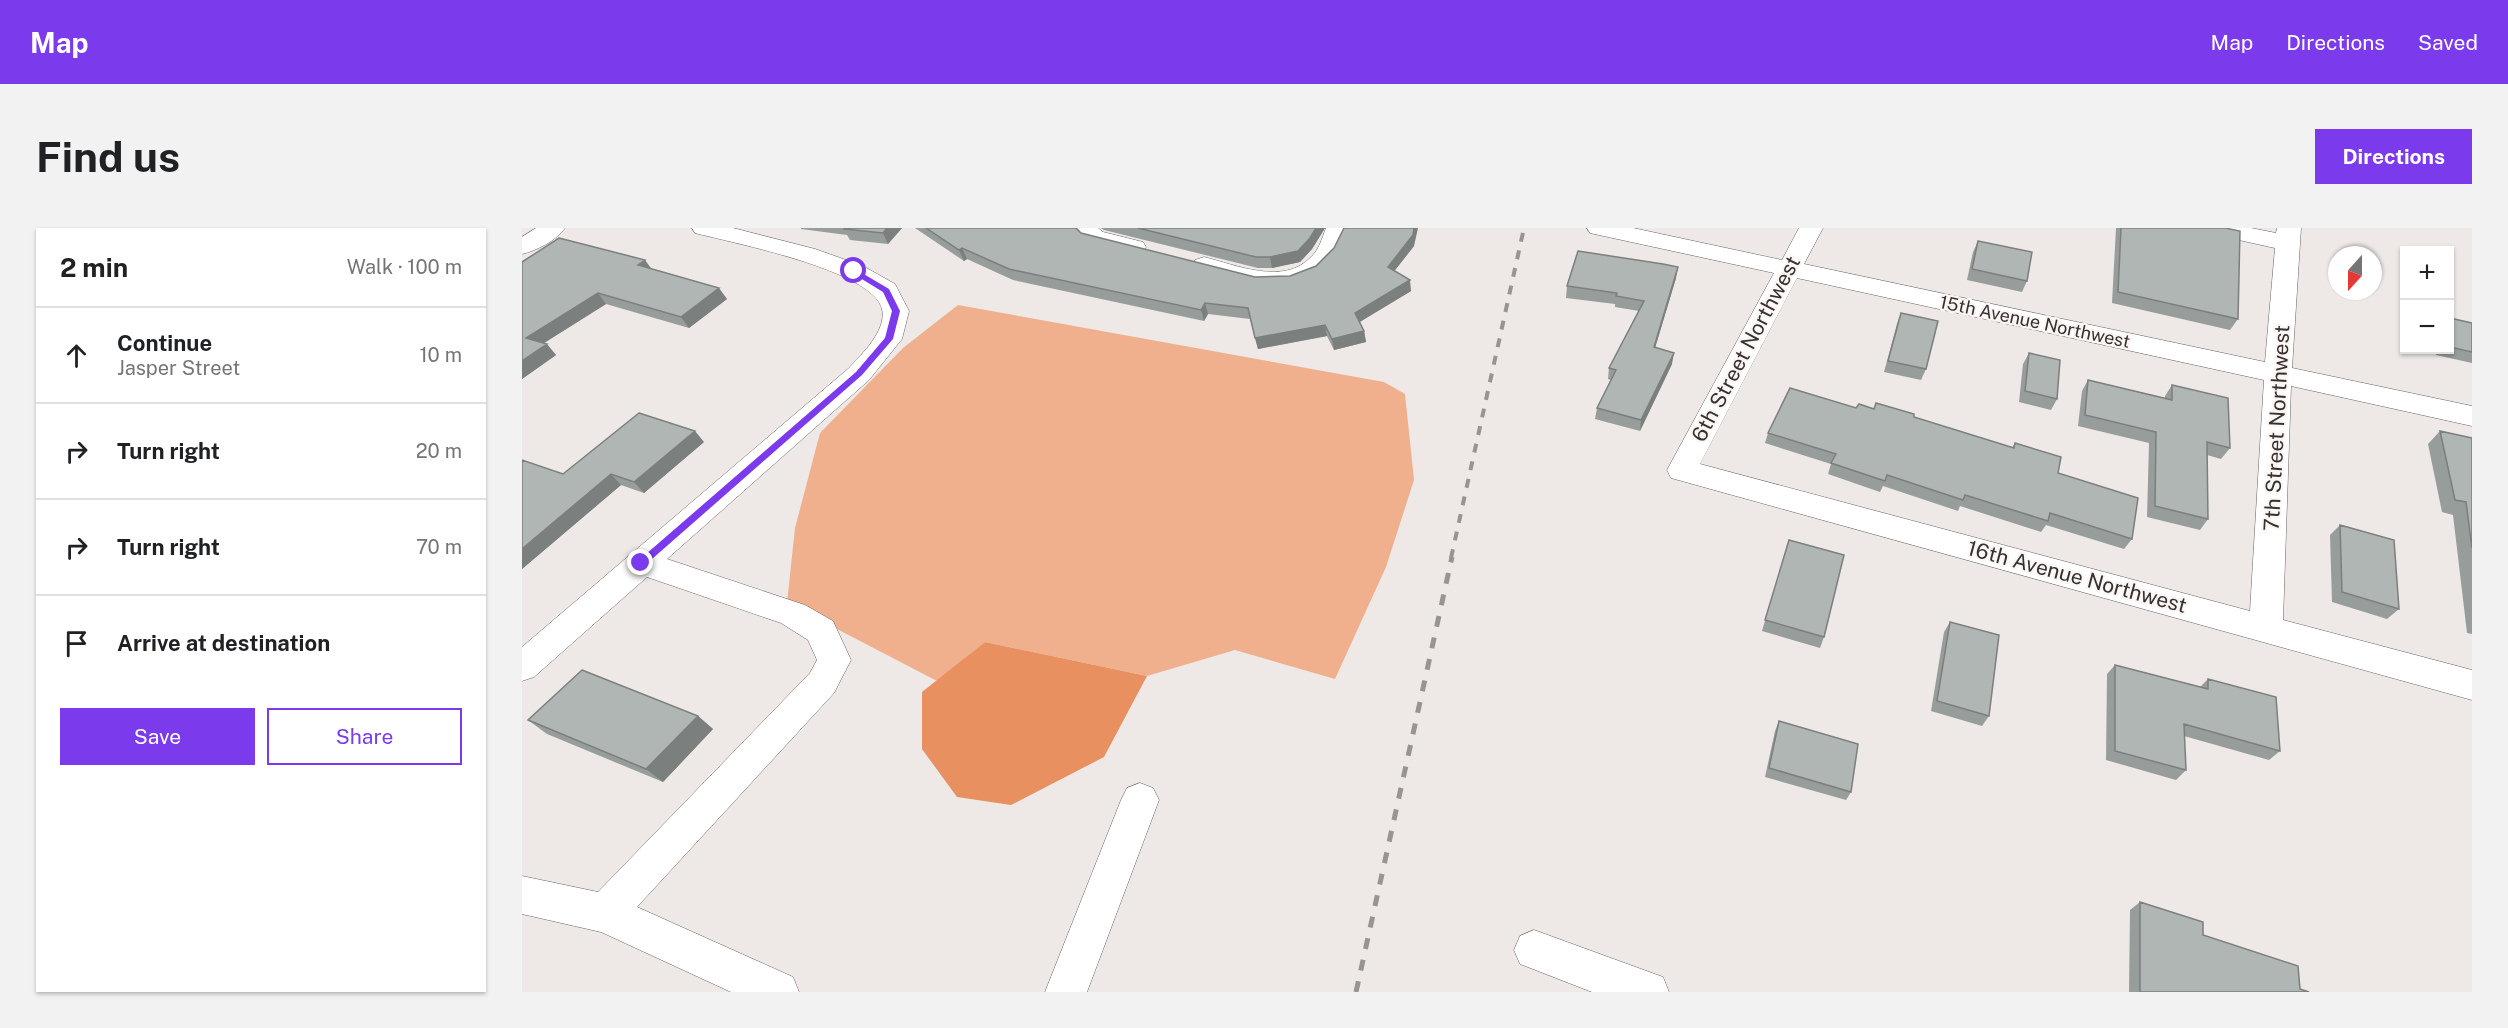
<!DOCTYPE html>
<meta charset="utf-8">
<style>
body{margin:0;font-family:"Public Sans",sans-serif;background:#f2f2f2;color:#202124}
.controls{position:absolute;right:18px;top:18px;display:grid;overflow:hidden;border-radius:0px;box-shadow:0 2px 4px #0004}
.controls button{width:54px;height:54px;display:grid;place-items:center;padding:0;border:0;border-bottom:2px solid #e0e0e0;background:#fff;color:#202124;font:30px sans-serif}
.compass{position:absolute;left:1806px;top:18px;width:54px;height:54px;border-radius:50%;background:#fff;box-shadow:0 2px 4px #0004;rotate:201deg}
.stop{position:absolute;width:18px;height:18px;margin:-14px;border:4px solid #7c3aed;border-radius:50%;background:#fff}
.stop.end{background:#7c3aed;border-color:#fff;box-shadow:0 2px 6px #0008}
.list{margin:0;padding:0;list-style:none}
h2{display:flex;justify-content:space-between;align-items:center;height:78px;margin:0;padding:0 24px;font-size:26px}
h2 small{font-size:20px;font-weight:400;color:#757577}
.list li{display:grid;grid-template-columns:39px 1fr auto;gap:18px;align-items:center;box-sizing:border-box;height:96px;padding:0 24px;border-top:2px solid #e0e0e0}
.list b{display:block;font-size:22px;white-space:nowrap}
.list p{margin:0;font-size:20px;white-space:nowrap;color:#757577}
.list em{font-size:20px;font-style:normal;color:#757577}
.actions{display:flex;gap:12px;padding:18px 24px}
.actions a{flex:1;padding:14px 0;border:2px solid #7c3aed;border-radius:0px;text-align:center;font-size:21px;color:#7c3aed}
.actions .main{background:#7c3aed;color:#fff}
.icon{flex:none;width:33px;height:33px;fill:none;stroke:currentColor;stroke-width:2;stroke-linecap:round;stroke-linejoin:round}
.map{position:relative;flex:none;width:1950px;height:764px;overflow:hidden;border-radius:0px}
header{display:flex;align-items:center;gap:36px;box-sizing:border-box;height:84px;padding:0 30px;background:#7c3aed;color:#fff}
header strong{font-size:28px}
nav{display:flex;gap:33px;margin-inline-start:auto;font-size:21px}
.intro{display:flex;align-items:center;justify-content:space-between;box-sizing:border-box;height:144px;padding:0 36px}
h1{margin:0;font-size:42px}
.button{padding:15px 27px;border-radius:0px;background:#7c3aed;color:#fff;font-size:21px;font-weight:700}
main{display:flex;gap:36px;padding:0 36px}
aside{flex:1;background:#fff;border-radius:0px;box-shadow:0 2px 4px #0004}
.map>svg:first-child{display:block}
.green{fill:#f0af8d}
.water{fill:#e8905f}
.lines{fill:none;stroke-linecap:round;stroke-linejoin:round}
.minor-casing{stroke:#686461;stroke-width:1}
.minor{fill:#fff;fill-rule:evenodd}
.rail-far1{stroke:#989492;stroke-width:4;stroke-dasharray:9 9;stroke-linecap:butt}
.rail{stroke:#989492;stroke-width:5;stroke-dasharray:11 11;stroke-linecap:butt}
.wall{fill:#979d9b}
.shaded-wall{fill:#7b7f7e}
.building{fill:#b0b6b4;stroke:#7b7f7e;stroke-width:1.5}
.route{fill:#7c3aed}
.labels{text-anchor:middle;stroke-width:4.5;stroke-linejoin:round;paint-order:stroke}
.far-street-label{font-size:18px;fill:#343231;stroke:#fbf6f3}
.street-label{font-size:21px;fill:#343231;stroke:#fbf6f3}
</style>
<header>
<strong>Map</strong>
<nav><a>Map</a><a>Directions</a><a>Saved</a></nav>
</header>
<div class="intro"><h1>Find us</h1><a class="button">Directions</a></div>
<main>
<aside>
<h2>2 min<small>Walk · 100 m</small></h2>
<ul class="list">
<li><svg class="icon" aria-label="ahead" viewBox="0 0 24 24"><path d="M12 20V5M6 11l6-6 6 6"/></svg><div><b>Continue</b><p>Jasper Street</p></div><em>10 m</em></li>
<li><svg class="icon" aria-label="right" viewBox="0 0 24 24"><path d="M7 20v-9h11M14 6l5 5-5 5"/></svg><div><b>Turn right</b></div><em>20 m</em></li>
<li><svg class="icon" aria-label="right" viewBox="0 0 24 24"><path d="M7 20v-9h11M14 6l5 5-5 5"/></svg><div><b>Turn right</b></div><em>70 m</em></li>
<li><svg class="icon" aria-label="arrive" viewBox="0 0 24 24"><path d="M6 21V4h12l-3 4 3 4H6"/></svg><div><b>Arrive at destination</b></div></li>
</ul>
<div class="actions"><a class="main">Save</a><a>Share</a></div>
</aside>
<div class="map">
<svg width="1950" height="764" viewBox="0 0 1950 764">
<rect width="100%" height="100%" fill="#eee9e6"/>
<path class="green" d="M436,77L862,154L883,166L892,252L864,339L813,451L713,422L625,448L463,414L415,453L265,375L273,300L298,205L381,120Z"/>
<path class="water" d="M463,414L625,448L582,529L489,577L435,569L400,521V464Z"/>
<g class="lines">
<defs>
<path id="minor" d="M14,0H43C35,12 14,23 0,26V9Z
M170,0H211L293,21L341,38L373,56L387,83L380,111L347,152L145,331L283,377L311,393L329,432L312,465L115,679L271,749L277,764H209L79,704L0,686V648L76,664L288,445L295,432L286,412L259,395L125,349L12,449L0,453V419L327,140C340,126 365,102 360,81C351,42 211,15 173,5Z
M550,0H576L581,4L621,14L624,19L621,24L612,26L563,14Z
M804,0H828C822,14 817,30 806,41C771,76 714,53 673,42L670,37L673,32L682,29C714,37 762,58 789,29C797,22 800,10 804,0Z
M1065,0H1111L1260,32L1277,0H1301L1282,36L1743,134L1753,20L1685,5L1682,0H1729L1754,5L1755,0H1779L1770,140L1950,178V198L1769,158L1761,392L1950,442V472L1149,250L1145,242L1252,45L1077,7L1068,5ZM1275,50L1742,152L1728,383L1178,236Z
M618,555L631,560L637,572L565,764H523L599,572L605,560Z
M1012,702L1141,749L1147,764H1070L998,736L992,722L998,708Z"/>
</defs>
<use href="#minor" class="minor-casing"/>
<use href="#minor" class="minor"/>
<path class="rail-far1" d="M929,330L1002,0"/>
<path class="rail" d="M834,764L930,329"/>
</g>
<path class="wall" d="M279,0H380L366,16L328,12L325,7L279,1Z
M393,0H554L559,5L733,49L768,48L892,18L872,43L889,63L838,94L842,103L844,114L812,122L805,108L736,121L728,91L686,86L682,93L491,52L445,31L442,33Z
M579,0H803L790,21L778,34L750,40H736L582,2Z
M1594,0H1703L1716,91L1708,102L1590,75Z
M1456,13L1505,53L1500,64L1445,52L1451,24Z
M0,34L130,41L205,71L167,100L84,76L22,115L34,127L0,151Z
M1154,50L1133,120L1150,136L1118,203L1073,191L1075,180L1089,152L1086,151L1087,140L1117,83L1093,79V76L1044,70L1045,58Z
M1379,85L1404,141L1399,152L1362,144L1375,96Z
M1928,90L1950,95V135L1914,127L1913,122H1928Z
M1507,125L1535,171L1529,182L1497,174L1501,136Z
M1566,152L1643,170V168L1650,157L1708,220L1699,231L1685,227L1686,291L1678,302L1625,289L1627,215L1556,198L1560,163Z
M1354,175L1392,189L1490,220L1493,215L1536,245L1610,311L1602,321L1524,297L1519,304L1438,278L1436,283L1361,258L1358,264L1306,246L1309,236L1243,215L1246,205L1334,180L1352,181Z
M1918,203L1950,210V406L1945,405L1931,287L1920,284L1906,216Z
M182,214L122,265L99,257L0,341V232L41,246Z
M1818,297L1877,381L1865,391L1810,374L1808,307Z
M1267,312L1302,409L1298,420L1240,403Z
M1428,394L1467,488L1460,498L1409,483L1422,404Z
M1593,437L1678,459L1686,451L1758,523L1747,532L1662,508L1664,542L1654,552L1584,532L1585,446Z
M176,488L191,501L141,554L25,506L6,492Z
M1257,493L1329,564L1324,572L1243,549L1253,503Z
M1618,674L1681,707L1778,761L1787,764H1607L1608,682Z"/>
<path class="shaded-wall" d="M365,0H380L366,16L361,5Z
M794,0H803L790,21L778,34L750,40L748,29Z
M892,0H896L892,18L867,50L866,39Z
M440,20L445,31L442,33L437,22Z
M123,32L131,43L116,37Z
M1156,39L1154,50L1130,130L1132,119Z
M888,52L889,63L834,96L833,85Z
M197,60L205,71L167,100L159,89Z
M76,65L84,76L14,120L4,110Z
M683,75L686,86L682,93L679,82Z
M803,97L805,108L736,121L733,110Z
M842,103L844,114L812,122L810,111Z
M25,116L34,127L0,151V133Z
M1152,125L1150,136L1118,203L1119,192Z
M173,203L182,214L122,265L112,254Z
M89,246L99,257L0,341V321Z
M176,488L191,501L141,554L124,541Z"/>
<path class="building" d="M323,0H365L361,5L322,1Z
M404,0H554L559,5L733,49L768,48L794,38L812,20L822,0H892L891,7L866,39L888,52L833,85L842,103L810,111L803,97L733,110L726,80L683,75L679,82L487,41L440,20L437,22Z
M616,0H794L788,10L776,23L748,29H734Z
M1599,0H1703L1718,3L1716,91L1596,64Z
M37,10L123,32L116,37L197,60L159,89L76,65L4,110L25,116L0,133V34Z
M1456,13L1510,24L1505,53L1450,41Z
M1056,23L1141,36L1156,39L1132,119L1152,125L1119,192L1075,180L1094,142L1087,140L1122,73L1094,68L1095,65L1045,58Z
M1379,85L1416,93L1404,141L1366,133Z
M1928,90L1950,95V124L1928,119Z
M1507,125L1538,132L1535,171L1503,163Z
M1566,152L1650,172V157L1706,170L1708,220L1685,214L1686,291L1633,278L1634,204L1563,187Z
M1268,160L1334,180L1337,176L1352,181L1354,175L1392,186V189L1492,220L1493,215L1539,229L1536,245L1616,270L1610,311L1528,285L1526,293L1443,267L1441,272L1365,247L1363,253L1309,235L1314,226L1246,205Z
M117,185L173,203L112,254L89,246L0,321V232L41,246Z
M1918,203L1950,210V320L1944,274L1933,272Z
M1818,297L1872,312L1877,381L1820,364Z
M1267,312L1322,327L1302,409L1243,392Z
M1428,394L1477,407L1467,488L1415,473Z
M1593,437L1686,461V451L1754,469L1758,523L1662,496L1664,542L1593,523Z
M60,442L176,488L124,541L6,492Z
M1257,493L1336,516L1329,564L1247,540Z
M1618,674L1681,694V707L1776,738L1778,761L1787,764H1618Z"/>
<path class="route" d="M330,42H335L367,61L378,83L371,111L340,147L122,338H116V333L334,144L363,110L370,83L361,64L330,45Z"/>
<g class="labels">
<g class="far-street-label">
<text transform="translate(1513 94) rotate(12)" y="6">15th Avenue Northwest</text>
</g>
<g class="street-label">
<text transform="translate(1224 121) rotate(-62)" y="7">6th Street Northwest</text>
<text transform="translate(1755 200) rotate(-87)" y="7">7th Street Northwest</text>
<text transform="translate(1555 349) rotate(15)" y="7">16th Avenue Northwest</text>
</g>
</g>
</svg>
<div class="controls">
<button>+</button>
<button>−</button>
</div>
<svg class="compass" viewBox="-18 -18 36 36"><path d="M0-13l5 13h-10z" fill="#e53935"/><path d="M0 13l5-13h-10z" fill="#757577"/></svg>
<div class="stop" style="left:332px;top:43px"></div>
<div class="stop end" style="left:119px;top:335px"></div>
</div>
</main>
